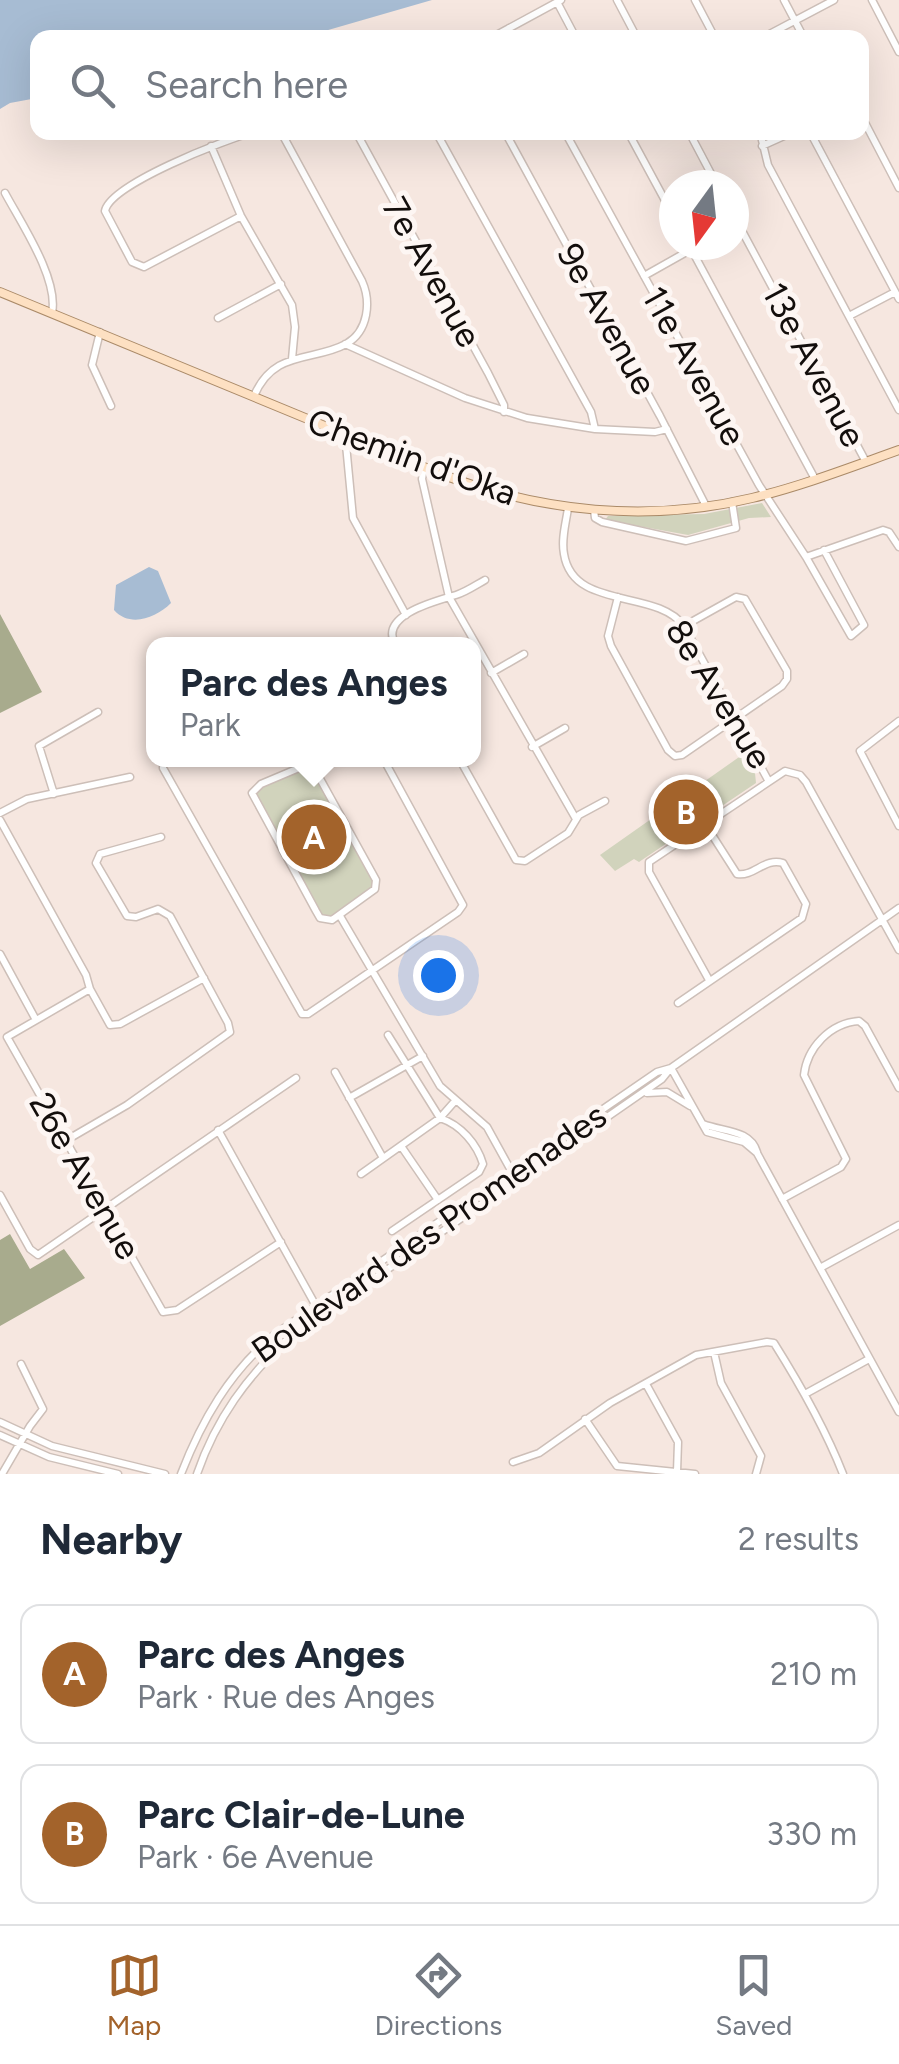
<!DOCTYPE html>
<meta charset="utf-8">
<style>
body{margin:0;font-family:Figtree,sans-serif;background:#f6f6f7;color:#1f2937}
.compass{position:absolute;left:659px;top:170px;width:90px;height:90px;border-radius:50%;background:#fff;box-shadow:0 10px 40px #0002;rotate:195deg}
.you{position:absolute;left:438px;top:975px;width:35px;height:35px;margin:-25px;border:8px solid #fff;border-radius:50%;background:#1a73e8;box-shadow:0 0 0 15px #1a73e833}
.badge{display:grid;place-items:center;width:65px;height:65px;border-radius:50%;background:#a3632b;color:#fff;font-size:32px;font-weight:700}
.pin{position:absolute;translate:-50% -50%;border:5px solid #fff;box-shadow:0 2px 10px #0006}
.popup{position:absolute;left:146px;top:637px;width:335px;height:130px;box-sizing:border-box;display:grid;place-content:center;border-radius:20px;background:#fff;filter:drop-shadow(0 2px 8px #0005);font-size:32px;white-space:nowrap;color:#747a83}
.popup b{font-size:38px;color:#1f2937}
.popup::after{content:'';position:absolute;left:50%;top:100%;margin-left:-20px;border:20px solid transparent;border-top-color:#fff}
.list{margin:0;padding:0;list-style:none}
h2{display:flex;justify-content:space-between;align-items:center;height:130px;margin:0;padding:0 40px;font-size:42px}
h2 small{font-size:32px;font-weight:400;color:#747a83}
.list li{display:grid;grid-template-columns:65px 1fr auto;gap:30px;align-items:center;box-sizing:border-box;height:140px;margin:0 20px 20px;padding:0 20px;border:2px solid #e0e1e3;border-radius:20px}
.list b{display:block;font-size:38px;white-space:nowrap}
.list p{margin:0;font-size:32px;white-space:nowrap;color:#747a83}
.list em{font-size:32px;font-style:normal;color:#747a83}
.icon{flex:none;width:55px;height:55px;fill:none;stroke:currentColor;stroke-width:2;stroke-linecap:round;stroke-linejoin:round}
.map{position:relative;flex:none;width:899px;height:1474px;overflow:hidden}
.search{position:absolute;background:#fff;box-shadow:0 10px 40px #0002;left:30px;right:30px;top:30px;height:110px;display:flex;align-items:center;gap:25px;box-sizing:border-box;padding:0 35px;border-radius:20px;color:#747a83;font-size:38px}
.sheet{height:450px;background:#fff}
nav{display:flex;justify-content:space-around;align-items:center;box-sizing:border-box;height:140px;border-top:2px solid #e0e1e3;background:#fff;font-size:28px;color:#747a83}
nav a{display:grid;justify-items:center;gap:5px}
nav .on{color:#a3632b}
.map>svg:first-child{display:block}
.green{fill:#d1d3bc}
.forest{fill:#a8ab8d}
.water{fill:#a7bcd3}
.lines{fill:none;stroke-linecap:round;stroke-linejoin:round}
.minor-casing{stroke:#cdbfb8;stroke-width:9}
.major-casing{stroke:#aa8a68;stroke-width:10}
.minor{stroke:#fff;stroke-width:6}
.major{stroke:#fde0c2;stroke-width:8}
.labels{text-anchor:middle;stroke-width:10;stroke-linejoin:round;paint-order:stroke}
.street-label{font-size:35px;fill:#130e0c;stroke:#fdf6f3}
</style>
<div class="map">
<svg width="899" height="1474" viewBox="0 0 899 1474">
<rect width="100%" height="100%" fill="#f6e7e0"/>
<path class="green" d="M762,503L771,517L749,518L688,535L605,520L608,516L704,514Z
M742,755L755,773L756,783L639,862L634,859L615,871L600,855Z
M306,765L313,766L376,880L375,889L340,916L320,918L255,801L254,788Z"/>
<path class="forest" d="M0,614L42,692L0,713Z
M10,1234L30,1269L64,1249L85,1278L0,1326V1240Z"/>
<path class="water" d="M0,0H432L304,37L38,38L37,98L10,103L0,109Z
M149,567L158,571L171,603C156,618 130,628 114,610L116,585Z"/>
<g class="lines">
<defs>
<path id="minor" d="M617,0L637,38
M695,0L715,38
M784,0L804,38
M872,0L899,52
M557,2L576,38
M509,28L514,38
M491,38L561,0
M762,38L834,0
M862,117L899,188
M356,132L488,373L504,405V412
M436,132L591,412L595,429
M505,132L660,416L706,506
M565,132L759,485L806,557L883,530L889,532L899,547
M628,132L674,217
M689,132L717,185
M760,132L768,165L899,410
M810,132L899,299
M211,146L241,216L292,305L295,327L292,359
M762,146L793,132
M5,193C21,223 59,279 52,313
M241,216L144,267L132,262L105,211C110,184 225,140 253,132
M734,216L866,462
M689,245L815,479
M644,276L699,245
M849,316L895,292
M218,318L281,284
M100,332L92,365L111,406
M345,344L465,398L527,418L595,429L655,432L667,429
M254,396C274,349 313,362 346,344C369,331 371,301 362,281L281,132
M345,434L353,518L406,615
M424,467L422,479L449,597L576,819
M568,508C566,523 561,539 564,554C573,611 656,588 684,626L768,780
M594,510L595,518L602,522L686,541L736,528L732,502
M806,557L851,636L864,625L824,550
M618,597L608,636L611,646L668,750L675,756L682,755L782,686L787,679V671L745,599L736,597L684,626
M395,644C379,615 436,601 456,595C466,592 476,585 485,580
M491,673L524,654
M899,721L860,751L899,826
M532,747L565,728
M163,760V768L302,1014H308L458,912L463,905L384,760
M460,760L516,860L525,861L568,833L579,815L605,801
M306,765L313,766L376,880L375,889L332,920L320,918L316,911L252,793L261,784Z
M54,794L39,746L98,712
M0,813L27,799L130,777
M0,820L86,975L90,989L110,1025L120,1024L204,978
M340,916L440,1086L487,1127L513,1174
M0,954L36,1020
M709,980L649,872V862L785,771L800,775L806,782L899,950
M678,1003L802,918L806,904L783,863C765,857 754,877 737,874L705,824
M388,1035L440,1118C461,1125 477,1144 483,1164L479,1172L392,1231
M7,1037L163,1312L177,1310L281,1242
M7,1037L90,989
M671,1068L707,1132L744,1142L757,1153L899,1412
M335,1072L383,1158
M647,1093L667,1092L690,1106
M349,1098L423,1056
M703,1124C723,1132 750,1129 757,1152
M218,1130L321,1315
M65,1141L127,1105L230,1032L228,1023L170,916L158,909L136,917L127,916L96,863L100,854L161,837
M401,1146L438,1200
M361,1174L440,1118L455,1101
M0,1195L30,1249L38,1255L296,1078
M782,1199L841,1167L846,1159L804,1075C807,1048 830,1023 859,1021L865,1026L899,1088
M820,1268L899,1225
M714,1352L721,1383L761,1456L756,1474
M646,1384L678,1442L677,1472
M805,1394L869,1359
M585,1419L617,1466L695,1474
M0,1422L52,1446L165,1474
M0,1435L49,1457L118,1474
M513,1462L539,1453L610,1403L696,1355L767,1342L774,1343C801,1386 825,1428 843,1474
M2,1474L30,1426L43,1409L21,1364
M181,1474C202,1420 229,1373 274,1335L657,1072L671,1068L899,908
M197,1474C216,1419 247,1376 290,1337L662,1079L670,1069"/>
<path id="major" d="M0,292L441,474C541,512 648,523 752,498C802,486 851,467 899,450"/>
</defs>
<use href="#minor" class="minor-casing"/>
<use href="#major" class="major-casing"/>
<use href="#minor" class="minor"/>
<use href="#major" class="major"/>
</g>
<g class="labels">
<g class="street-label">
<text transform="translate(432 272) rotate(61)" y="12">7e Avenue</text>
<text transform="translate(607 319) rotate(61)" y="12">9e Avenue</text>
<text transform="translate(814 365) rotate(62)" y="12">13e Avenue</text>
<text transform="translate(694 366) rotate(61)" y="12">11e Avenue</text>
<text transform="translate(412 457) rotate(20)" y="12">Chemin d'Oka</text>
<text transform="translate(719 694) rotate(58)" y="12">8e Avenue</text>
<text transform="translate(85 1176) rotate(60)" y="12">26e Avenue</text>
<text transform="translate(429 1233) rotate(-35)" y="12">Boulevard des Promenades</text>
</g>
</g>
</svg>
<svg class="compass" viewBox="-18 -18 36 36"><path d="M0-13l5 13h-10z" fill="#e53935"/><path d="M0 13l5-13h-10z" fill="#747a83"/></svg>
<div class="you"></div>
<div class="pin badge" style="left:314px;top:837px">A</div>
<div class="popup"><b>Parc des Anges</b>Park</div>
<div class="pin badge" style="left:686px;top:812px">B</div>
<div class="search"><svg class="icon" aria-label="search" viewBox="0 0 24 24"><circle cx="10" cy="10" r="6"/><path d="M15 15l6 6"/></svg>Search here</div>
</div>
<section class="sheet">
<h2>Nearby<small>2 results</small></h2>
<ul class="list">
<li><span class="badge">A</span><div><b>Parc des Anges</b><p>Park · Rue des Anges</p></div><em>210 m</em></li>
<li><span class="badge">B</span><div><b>Parc Clair-de-Lune</b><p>Park · 6e Avenue</p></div><em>330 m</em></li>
</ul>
</section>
<nav>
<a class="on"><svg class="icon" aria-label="map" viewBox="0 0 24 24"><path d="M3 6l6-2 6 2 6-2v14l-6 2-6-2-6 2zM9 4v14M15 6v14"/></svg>Map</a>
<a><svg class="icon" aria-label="directions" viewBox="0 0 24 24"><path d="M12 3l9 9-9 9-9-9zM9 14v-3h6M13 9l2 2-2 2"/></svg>Directions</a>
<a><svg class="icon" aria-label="saved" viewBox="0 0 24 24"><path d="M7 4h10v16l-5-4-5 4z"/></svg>Saved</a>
</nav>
